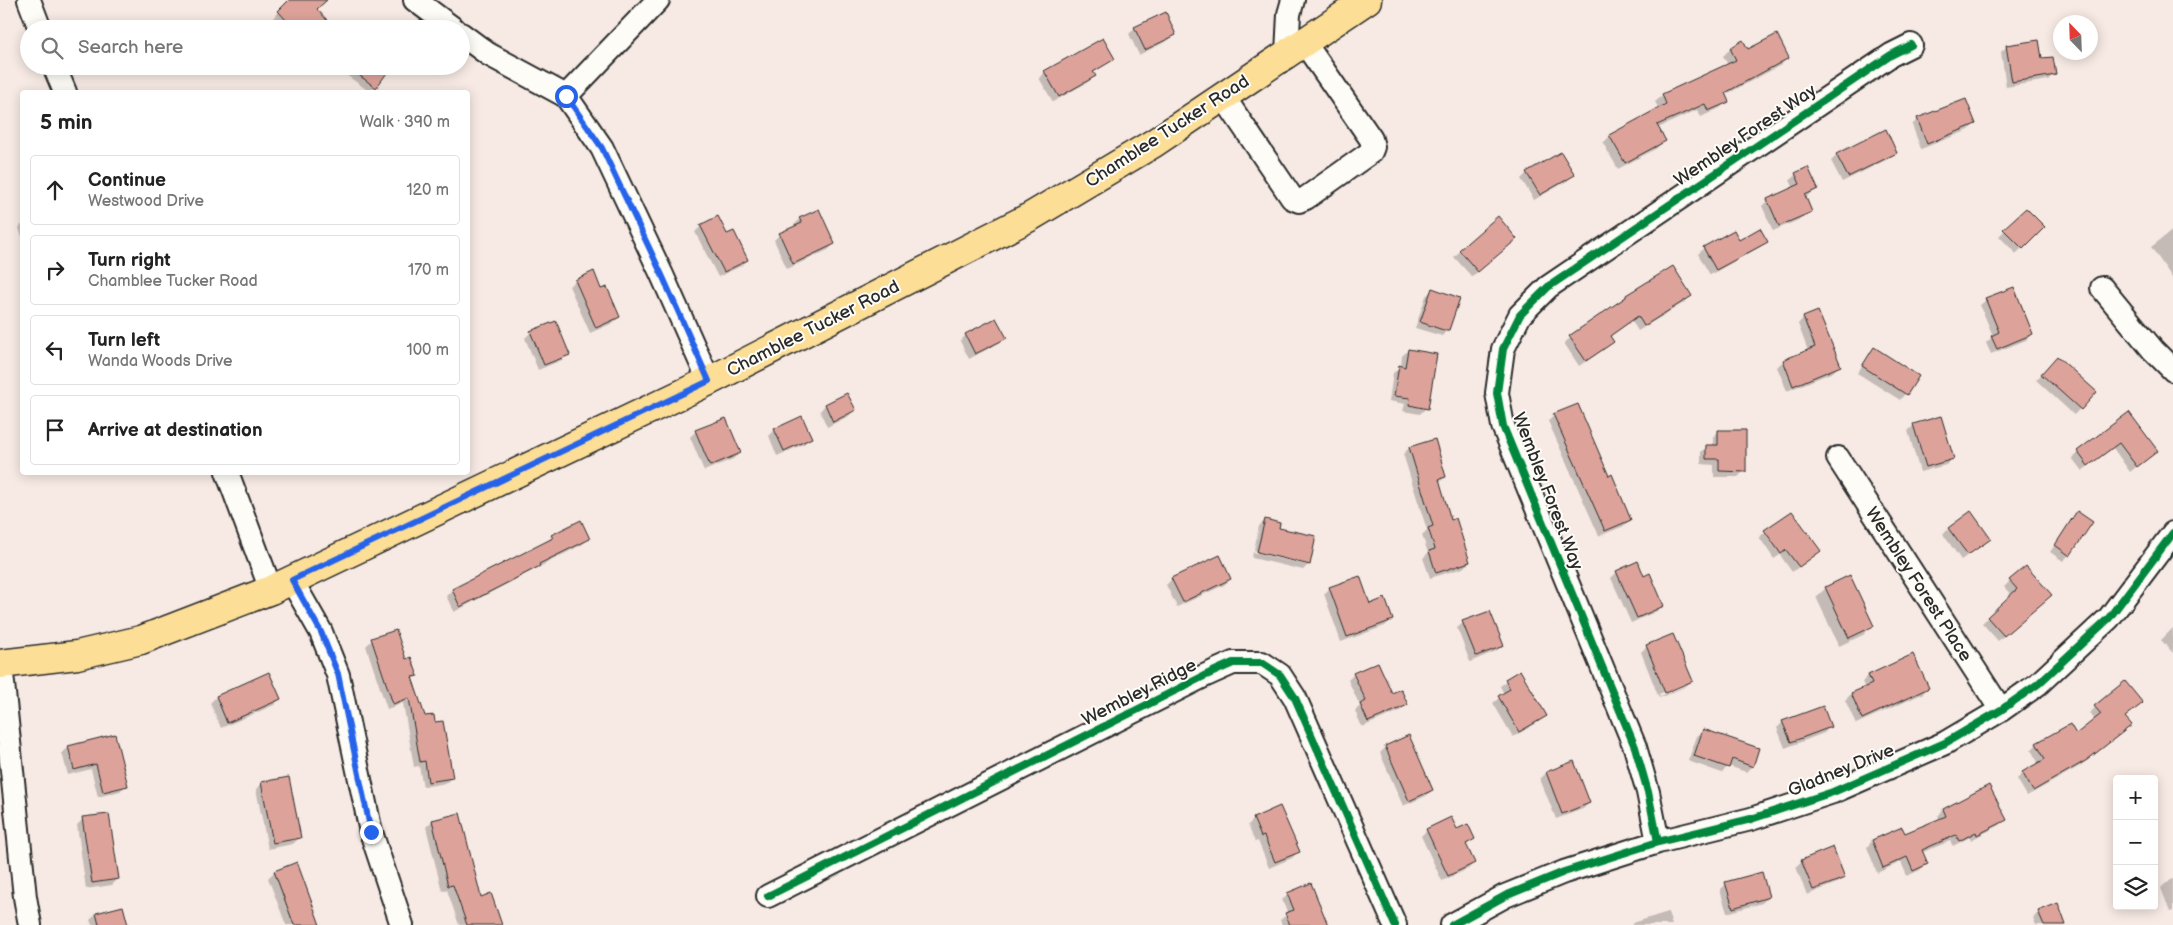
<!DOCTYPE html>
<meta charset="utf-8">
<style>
body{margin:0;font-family:"Balsamiq Sans",sans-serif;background:#f6f6f6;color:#222}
.controls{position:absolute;right:15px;bottom:15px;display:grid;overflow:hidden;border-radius:5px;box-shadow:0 2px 12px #0003}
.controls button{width:45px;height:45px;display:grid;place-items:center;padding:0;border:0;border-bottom:1px solid #e0e0e0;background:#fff;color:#222;font:25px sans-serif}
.compass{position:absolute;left:2053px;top:15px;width:45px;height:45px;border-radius:50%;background:#fff;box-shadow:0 2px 12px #0003;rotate:337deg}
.stop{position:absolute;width:15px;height:15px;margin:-11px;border:4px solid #2563eb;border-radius:50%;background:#fff}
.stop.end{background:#2563eb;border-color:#fff;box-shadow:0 1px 5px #0008}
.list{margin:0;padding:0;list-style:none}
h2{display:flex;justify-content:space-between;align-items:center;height:65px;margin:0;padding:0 20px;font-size:21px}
h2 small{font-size:16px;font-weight:400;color:#767676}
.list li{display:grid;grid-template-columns:32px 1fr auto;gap:15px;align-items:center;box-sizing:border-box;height:70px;margin:0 10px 10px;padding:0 10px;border:1px solid #e0e0e0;border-radius:5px}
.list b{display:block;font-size:19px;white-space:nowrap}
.list p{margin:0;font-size:16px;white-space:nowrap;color:#767676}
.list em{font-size:16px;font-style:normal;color:#767676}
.icon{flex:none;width:28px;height:28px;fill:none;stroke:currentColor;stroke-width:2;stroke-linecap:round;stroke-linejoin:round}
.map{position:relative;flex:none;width:2173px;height:925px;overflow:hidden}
.search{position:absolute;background:#fff;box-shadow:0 2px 12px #0003;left:20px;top:20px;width:450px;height:55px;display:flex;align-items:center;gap:12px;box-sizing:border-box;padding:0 18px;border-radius:28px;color:#767676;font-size:19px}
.panel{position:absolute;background:#fff;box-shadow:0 2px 12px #0003;left:20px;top:90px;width:450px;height:385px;border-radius:5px}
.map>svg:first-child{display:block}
.shadow{fill:#0003;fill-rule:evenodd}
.building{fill:#dda39a;stroke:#2b2b2b}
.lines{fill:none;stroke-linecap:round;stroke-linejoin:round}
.minor-casing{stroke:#2b2b2b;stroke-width:26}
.major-casing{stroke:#2b2b2b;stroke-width:31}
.minor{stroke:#fdfcf7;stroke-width:22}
.major{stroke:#fcde96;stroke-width:28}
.cycleway-casing{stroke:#fdfcf7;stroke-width:11}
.cycleway{stroke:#00873e;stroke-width:8}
.route{stroke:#2563eb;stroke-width:6}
.labels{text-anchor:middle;stroke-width:4;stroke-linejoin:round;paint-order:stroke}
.street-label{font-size:18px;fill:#2b2b2b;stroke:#fdfcf7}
</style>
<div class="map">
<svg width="2173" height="925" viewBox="0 0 2173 925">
<rect width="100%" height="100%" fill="#f7eae4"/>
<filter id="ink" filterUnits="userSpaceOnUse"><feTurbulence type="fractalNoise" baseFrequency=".02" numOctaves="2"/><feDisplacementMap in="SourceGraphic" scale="10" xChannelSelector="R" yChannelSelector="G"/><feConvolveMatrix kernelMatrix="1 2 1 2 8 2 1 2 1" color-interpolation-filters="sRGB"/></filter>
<g filter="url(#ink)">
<path class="shadow" d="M291,0H326L316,10V29H283L273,18Z
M1135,28L1175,34L1169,40L1139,55L1129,34Z
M2007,46L2041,60L2054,74L2048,80L2006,87L2001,52Z
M1730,49L1788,57L1781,65L1725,95L1727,101L1720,108L1701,117L1697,110L1658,128L1664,140L1657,148L1618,169L1603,143L1610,136L1659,109L1655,102L1663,95L1728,65L1723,56Z
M1113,59L1093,73L1094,76L1088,82L1053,102L1039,78L1045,72Z
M340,66H391L370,92L338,69Z
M1918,119L1974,124L1969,130L1921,149L1912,125Z
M1896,152L1890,158L1842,182L1831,161L1837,155Z
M1527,173L1573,175L1567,181L1534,200L1521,179Z
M1796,174L1817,189L1805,198L1811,211L1805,217L1773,231L1762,206L1768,200L1794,189L1790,180Z
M2026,210L2043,227L2016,254L1999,236Z
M800,219L834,244L828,250L787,269L774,240L780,234L795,227L794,225Z
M22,224V237L19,228Z
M701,226L747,260L741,266L718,277L695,232Z
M2173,230V279L2151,247Z
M1738,242H1766L1760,247L1710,275L1698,254L1704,248Z
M1509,244L1472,277L1454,257L1460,251Z
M575,281L601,291L619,317L613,323L590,333L569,286Z
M1432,290L1448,329L1442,336L1415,328L1426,296Z
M1626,296H1690L1685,302L1638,331L1632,321L1609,337L1612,342L1606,348L1579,366L1564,343Z
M1986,300L2032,334L2026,340L1991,354L1986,343L1993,336L1980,305Z
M1803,318L1839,366L1833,372L1787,391L1777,367L1783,361L1808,351L1798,324Z
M531,332L568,354L562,360L538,370L525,338Z
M966,335L1005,337L999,343L969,359L960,341Z
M1874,349L1918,377L1900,400L1857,373Z
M1408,350L1426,408L1420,414L1403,411L1405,404L1389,401L1393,373L1401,367L1402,356Z
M2057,358L2095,392L2074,415L2036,380Z
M847,395L854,410L849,416L827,427L820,411L825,405Z
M2129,414L2156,451L2130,472L2113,448L2082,471L2072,458Z
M1554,415L1608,477L1630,520L1624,526L1599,536L1548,421Z
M1914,425L1952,459L1946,465L1920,472L1908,431Z
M775,430L810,438L804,444L777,456L769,436Z
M696,431L739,453L733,459L704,471L690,437Z
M1719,431L1744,471L1738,477H1714V465L1701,464V452L1707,446H1713V437Z
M1434,441L1445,477L1439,483L1450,522L1469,562L1463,568L1430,578L1423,558L1428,553L1422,535L1427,530L1403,454L1409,448Z
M1792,512L1820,551L1792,572L1780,555L1774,559L1759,537Z
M2077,513L2069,555L2063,561L2050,552Z
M1265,520L1278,529L1309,564L1303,570L1252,558L1253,552L1306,565V563L1254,550L1259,526Z
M581,522L589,538L583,544L454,612L446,596L452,590L546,543L552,536Z
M1949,529L1989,539L1961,560L1943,534Z
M1617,572L1644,577L1663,605L1657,611L1631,623L1611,578Z
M1172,579H1230L1224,585L1177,607L1166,585Z
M2010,581L2044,601L1998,641L1982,623L2012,596L2004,587Z
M1330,588L1369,605L1391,620L1385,626L1341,642L1324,594Z
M1826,588L1872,626L1863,635L1839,646L1816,597Z
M1463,623L1502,645L1496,651L1470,662L1457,628Z
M2173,628V653L2161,640Z
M372,640L405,661L417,675L412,680L425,718L452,777L446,783L423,787L419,766L414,767L403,703L387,709L366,646Z
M1647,646L1691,681L1685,687L1659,698L1641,652ZM1686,683V686L1660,696L1659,694Z
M1913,656L1928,688L1922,694L1856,724L1845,700L1851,694L1865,688L1862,682L1868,676Z
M1520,672L1546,715L1540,721L1513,737L1493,703L1504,694L1500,686Z
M269,674L280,699L274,705L221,728L210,703L216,697Z
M1354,674L1391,695L1406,705L1400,711L1362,727L1355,711L1360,706L1348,680Z
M2125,683L2141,703L2124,718V731L2080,766L2027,796L2017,779L2023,773L2039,764L2031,750L2037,744L2075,736L2095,720L2089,713Z
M1783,722L1830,727L1824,733L1785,748L1777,728Z
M1703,731L1752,766L1746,772L1728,766L1722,773L1688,761L1697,736Z
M114,736L126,785L120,791L98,797L91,769L68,775L62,753L68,748Z
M1386,747L1432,790L1426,796L1403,806L1380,753Z
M1546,773L1589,803L1583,809L1556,819L1540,779Z
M262,783L299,838L293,844L268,849L256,789Z
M1989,787L2005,819L2000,825L1971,840L1970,837L1953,846L1950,841L1921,853L1926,864L1920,870L1907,876L1901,862L1877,873L1867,847L1872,841L1904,835L1940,820L1938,816L1943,810Z
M83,819L118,879L112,885L86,889L77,825Z
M1254,819L1298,852L1292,858L1269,868L1258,841L1255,842L1248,825Z
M432,821L480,898L501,925H459L447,890L442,891L426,827Z
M1427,830L1456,831L1474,839L1465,846L1474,863L1468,869L1442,881L1421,836Z
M1802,861L1843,878L1837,883L1807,895L1796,867Z
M274,872L315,925H286L268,878Z
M2173,879V911L2170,912L2161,888L2167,882Z
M1726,884L1768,897L1762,903L1727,913L1720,890Z
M1288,894L1327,925H1282L1280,920L1288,914L1282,900Z
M122,908L126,925H92L90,920L96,914Z
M1668,912L1672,925H1631L1633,923Z
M2039,912L2065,925H2036L2033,918Z"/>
<path class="building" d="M289,0H327L317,9L327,20L318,29H294L278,11Z
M1166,12L1176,35L1145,50L1134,27Z
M1777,34L1789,58L1725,93L1729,102L1708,111L1705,104L1657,125L1666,141L1625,163L1609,135L1666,104L1662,94L1736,60L1730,48L1743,40L1748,49Z
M1103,38L1115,59L1093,72L1096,76L1059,97L1044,71Z
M2039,40L2042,58L2053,57L2056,75L2012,82L2006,45Z
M347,66H392L376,88Z
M1966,99L1976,124L1927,144L1917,118Z
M1886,129L1897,153L1848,177L1836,154Z
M1561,152L1575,175L1540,195L1526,172Z
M1808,167L1818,189L1805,195L1812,212L1779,226L1767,199L1800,184L1795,173Z
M2026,208L2045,227L2023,249L2003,229Z
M819,209L835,244L793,264L779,233L802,223L799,218Z
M718,216L727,234L734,231L748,260L724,272L700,225Z
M1498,216L1517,239L1478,272L1459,250Z
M1760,228L1768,242L1716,270L1703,247L1734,230L1739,240Z
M1673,266L1692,296L1644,326L1638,316L1610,336L1614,342L1586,361L1569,336L1626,297V295Z
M594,271L601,289L607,287L620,317L596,328L575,280Z
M2014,287L2033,334L1997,349L1991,336L1999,332L1985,298Z
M1432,288L1460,298L1449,330H1443L1420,322Z
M1818,311L1841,366L1793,386L1783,360L1815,347L1803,317Z
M996,318L1007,338L975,354L965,334Z
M556,321L570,355L544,365L530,331Z
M1874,347L1919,376L1907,395L1862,366Z
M1408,349L1437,354L1428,409L1409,405L1410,398L1394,396L1399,365L1405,367Z
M2057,356L2097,392L2081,410L2041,374Z
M847,393L856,410L833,422L825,404Z
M1578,404L1609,476L1612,474L1631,520L1605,531L1553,414Z
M2129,412L2158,451L2137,467L2119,443L2088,466L2077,451Z
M802,416L812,438L784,451L774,429Z
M1941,416L1954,459L1926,467L1913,424Z
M726,418L741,453L710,466L695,430Z
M1718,430H1746V472L1719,471V459H1706V445H1718Z
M1435,439L1446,477L1439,479L1451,520L1456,518L1470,562L1436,573L1429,551L1435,549L1428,528L1433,526L1409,447Z
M1792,511L1821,551L1799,567L1786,550L1781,554L1764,530Z
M1971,511L1991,539L1968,555L1948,528Z
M2077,511L2093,522L2070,556L2055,545Z
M1265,519L1280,523L1279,528L1316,536L1310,565L1257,552Z
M581,520L590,539L539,564L540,566L460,607L452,589L553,538L551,535Z
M1220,555L1231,579L1183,602L1171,578Z
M1638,561L1644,576L1650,573L1664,606L1637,618L1616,571Z
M2026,566L2052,595L2004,636L1987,617L2017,589L2009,580Z
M1850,575L1874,626L1849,638L1825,587Z
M1360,576L1370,604L1385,598L1393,620L1347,637L1329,587Z
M1490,611L1504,646L1476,656L1462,621Z
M396,630L406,659L411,657L418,676L412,677L425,716L434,715L435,722L443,721L453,778L428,782L425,761L420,762L409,698L393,704L371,638Z
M1673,634L1693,681L1665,693L1646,645Z
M1913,654L1929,688L1862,719L1851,693L1872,684L1868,675Z
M1378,662L1392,693L1401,689L1408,705L1368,722L1360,704L1366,701L1353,673Z
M1520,670L1547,716L1519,732L1498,696L1510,689L1505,679Z
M269,672L281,699L227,723L216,696Z
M2125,681L2143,703L2125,717L2132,725L2087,760L2033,791L2022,772L2045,759L2036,743L2070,724L2076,734L2101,714L2094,706Z
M1823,706L1831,727L1791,742L1782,721Z
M1703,729L1759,748L1753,767L1732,759L1729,768L1694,756Z
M115,734L128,786L103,792L96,764L74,770L68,746Z
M1409,735L1433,790L1409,801L1385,746Z
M1574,761L1590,803L1562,814L1546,772Z
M289,777L301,838L273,843L261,782Z
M1989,785L2007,820L1977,835L1976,832L1959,841L1956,835L1922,850L1928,864L1913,871L1907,857L1883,868L1872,840L1902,827L1905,833L1946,816L1943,809Z
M1280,806L1300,852L1275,862L1264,836L1261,837L1253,818Z
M460,813L481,897L491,893L502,925H467L453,885L448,886L432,820Z
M109,814L119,879L92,883L82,817Z
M1451,817L1457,829L1468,824L1475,839L1466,844L1475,863L1448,876L1426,829Z
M1833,847L1845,878L1813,890L1801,860Z
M297,862L320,925H294L274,871Z
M1762,872L1769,897L1733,908L1725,882Z
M1311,883L1328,925H1290L1285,913L1294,910L1287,893Z
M2058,903L2066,925H2044L2038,911Z
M123,906L128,925H99L96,913Z"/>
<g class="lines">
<defs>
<path id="minor" d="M29,0L40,29
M415,0L454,29
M461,34L488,54L566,96L602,148L662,275L709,381
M1287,53L1289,14L1293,0
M54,66L65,92
M566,96L658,0
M1223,96L1292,198L1299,201L1306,198L1371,152L1373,147L1371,139L1304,42
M2102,288L2153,350L2173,370
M1838,458L2001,710
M227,472L271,590
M292,581L321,632L338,675L371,832L402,925
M1,664L25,897L30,925
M1658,842L1648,792L1635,747L1503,426L1497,393L1503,349L1520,315L1548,287L1891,55L1911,45
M768,896L1204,676L1233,663H1262L1280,675L1295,698L1395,925
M1452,925L1505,896L1564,872L1658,842L1751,819L1833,792L1945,743L2001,710L2038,684L2109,618L2173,533"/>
<path id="major" d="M0,664L77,655L141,640L271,590L709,381L1030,217L1154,143L1367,0"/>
</defs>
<use href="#minor" class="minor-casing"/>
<use href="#major" class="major-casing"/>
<use href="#minor" class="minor"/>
<use href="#major" class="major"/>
<defs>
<path id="cycleway" d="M1658,842L1648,792L1635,747L1503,426L1497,393L1503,349L1520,315L1548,287L1891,55L1911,45
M768,896L1204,676L1233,663H1262L1280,675L1295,698L1395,925
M1452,925L1505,896L1564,872L1658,842L1751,819L1833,792L1945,743L2001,710L2038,684L2109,618L2173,533"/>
</defs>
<use href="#cycleway" class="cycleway-casing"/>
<use href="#cycleway" class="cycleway"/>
</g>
</g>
<g class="lines" filter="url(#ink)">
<path class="route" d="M371,832L338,674L321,632L292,580L709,381L662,275L602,148L566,96"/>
</g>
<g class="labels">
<g class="street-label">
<text transform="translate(1167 131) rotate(-33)" y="6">Chamblee Tucker Road</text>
<text transform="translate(1745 135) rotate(-34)" y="6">Wembley Forest Way</text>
<text transform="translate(813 328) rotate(-27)" y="6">Chamblee Tucker Road</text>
<text transform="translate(1548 491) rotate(69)" y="6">Wembley Forest Way</text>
<text transform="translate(1919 584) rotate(57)" y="6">Wembley Forest Place</text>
<text transform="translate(1139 692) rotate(-27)" y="6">Wembley Ridge</text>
<text transform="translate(1841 770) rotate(-22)" y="6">Gladney Drive</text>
</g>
</g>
</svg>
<div class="controls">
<button>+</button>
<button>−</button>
<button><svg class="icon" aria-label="layers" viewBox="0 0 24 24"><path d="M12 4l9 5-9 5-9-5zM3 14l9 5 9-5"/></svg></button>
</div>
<svg class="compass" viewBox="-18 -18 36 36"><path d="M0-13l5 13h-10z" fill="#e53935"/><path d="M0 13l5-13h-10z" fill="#767676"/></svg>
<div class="stop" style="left:566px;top:96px"></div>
<div class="stop end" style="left:371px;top:832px"></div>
<div class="search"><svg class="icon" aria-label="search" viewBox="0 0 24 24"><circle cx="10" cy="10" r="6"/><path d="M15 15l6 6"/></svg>Search here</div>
<section class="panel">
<h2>5 min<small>Walk · 390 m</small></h2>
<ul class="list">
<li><svg class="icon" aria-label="ahead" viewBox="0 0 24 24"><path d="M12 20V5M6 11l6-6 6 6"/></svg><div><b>Continue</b><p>Westwood Drive</p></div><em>120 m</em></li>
<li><svg class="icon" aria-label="right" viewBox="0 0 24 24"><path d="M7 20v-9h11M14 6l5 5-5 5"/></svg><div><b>Turn right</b><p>Chamblee Tucker Road</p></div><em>170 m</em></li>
<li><svg class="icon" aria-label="left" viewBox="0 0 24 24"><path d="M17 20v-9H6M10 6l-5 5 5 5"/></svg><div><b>Turn left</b><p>Wanda Woods Drive</p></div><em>100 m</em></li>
<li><svg class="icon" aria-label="arrive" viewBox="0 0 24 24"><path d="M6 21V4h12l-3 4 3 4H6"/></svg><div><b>Arrive at destination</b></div></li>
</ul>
</section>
</div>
